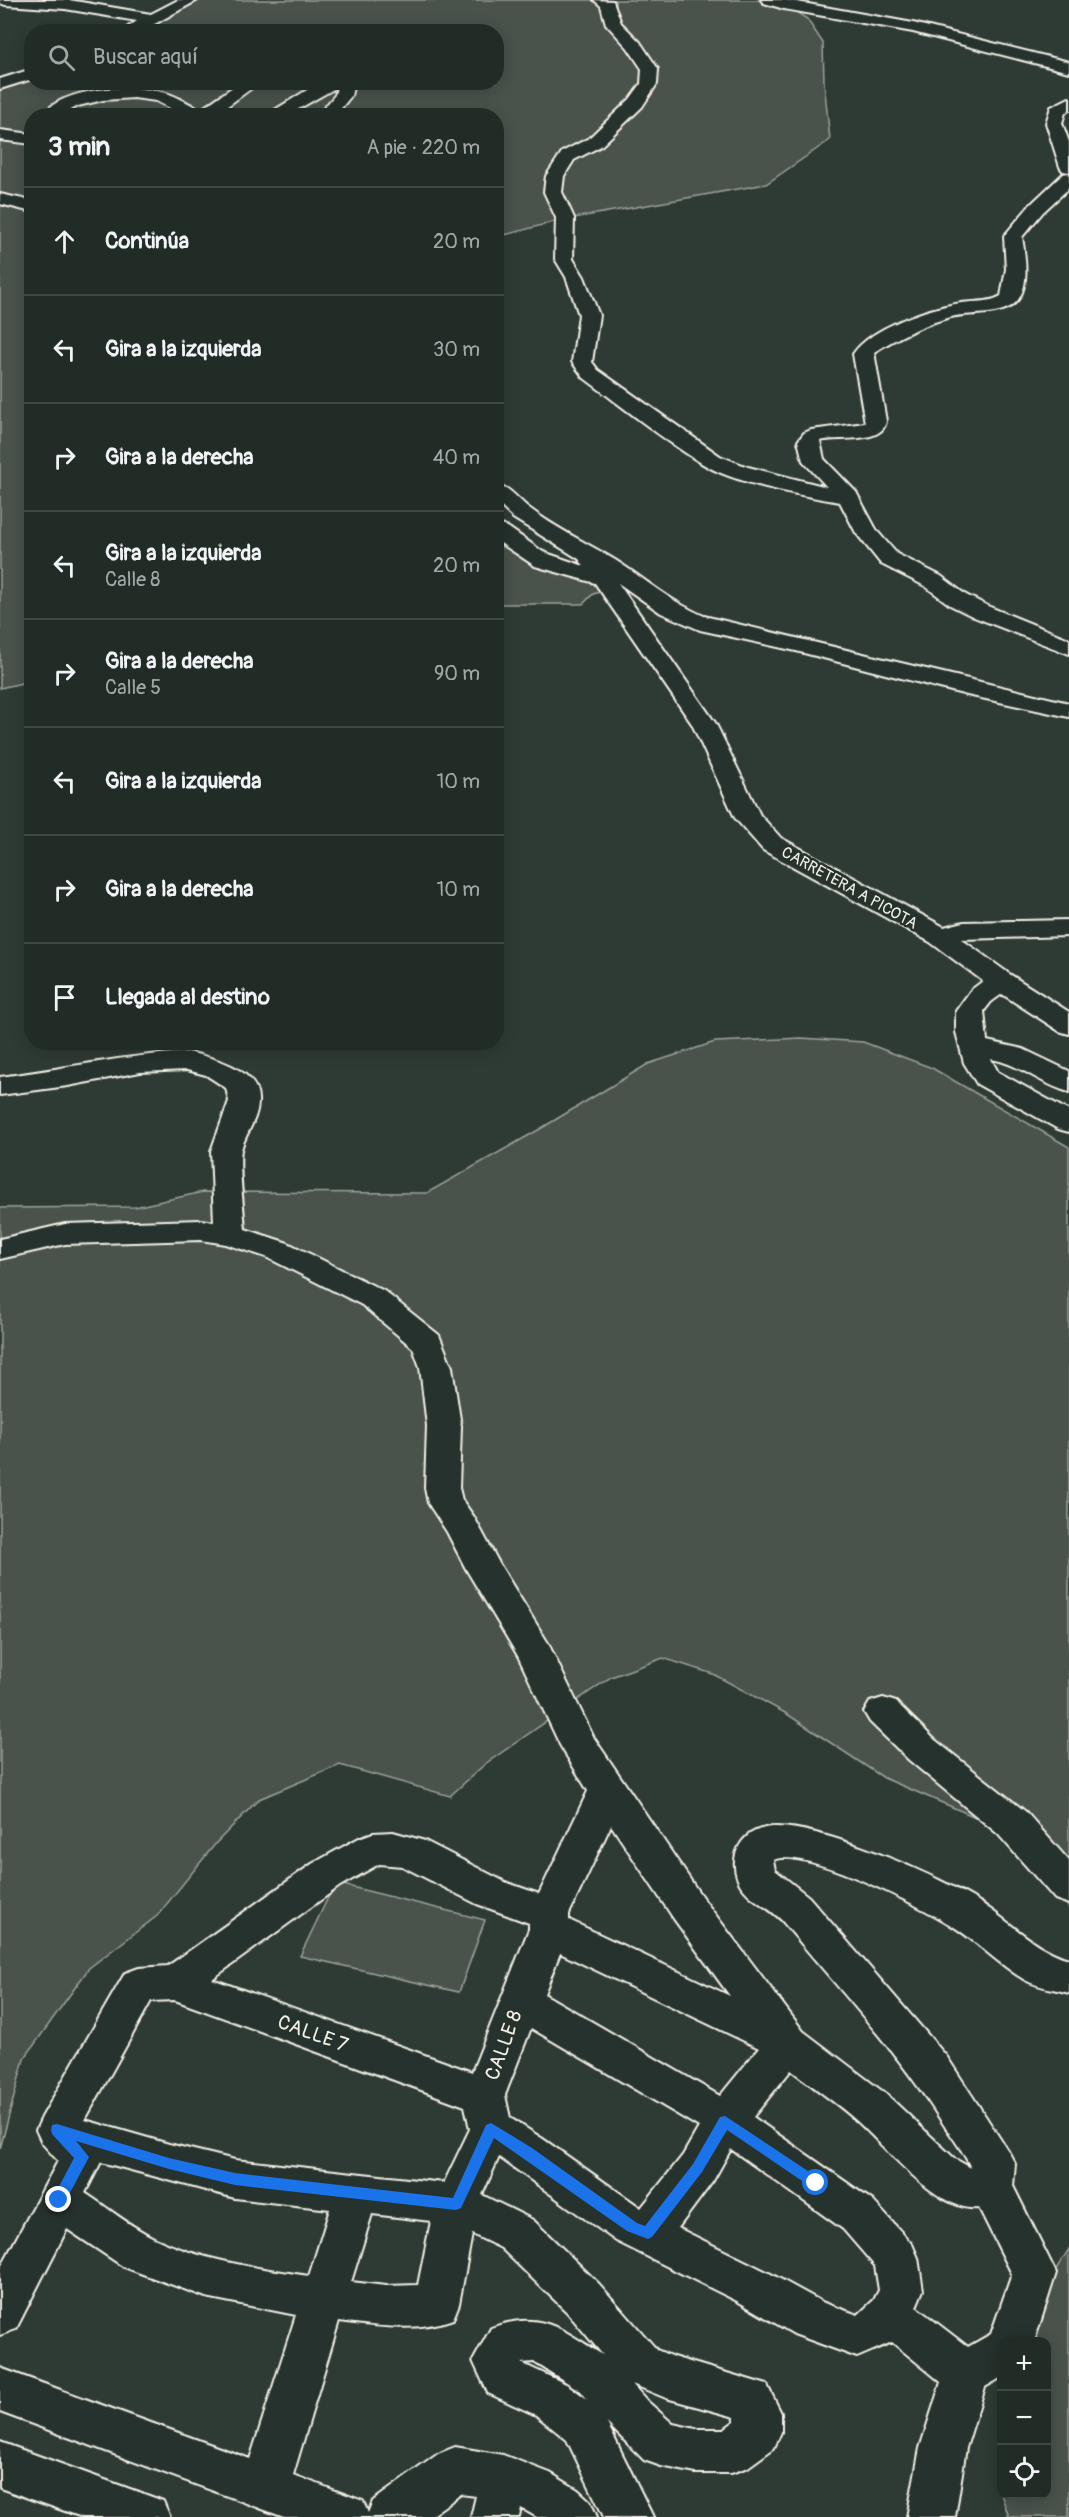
<!DOCTYPE html>
<html lang="es">
<meta charset="utf-8">
<style>
body{margin:0;font-family:Pangolin,sans-serif;background:#2a342f;color:#f1f3f6}
.controls{position:absolute;right:18px;bottom:18px;display:grid;overflow:hidden;border-radius:12px;box-shadow:0 3px 15px #0003}
.controls button{width:54px;height:54px;display:grid;place-items:center;padding:0;border:0;border-bottom:2px solid #3f4844;background:#222c27;color:#f1f3f6;font:30px sans-serif}
.stop{position:absolute;width:18px;height:18px;margin:-14px;border:4px solid #1a73e8;border-radius:50%;background:#fff}
.stop.end{background:#1a73e8;border-color:#fff;box-shadow:0 2px 6px #0008}
.list{margin:0;padding:0;list-style:none}
h2{display:flex;justify-content:space-between;align-items:center;height:78px;margin:0;padding:0 24px;font-size:26px}
h2 small{font-size:20px;font-weight:400;color:#a2a7a7}
.list li{display:grid;grid-template-columns:39px 1fr auto;gap:18px;align-items:center;box-sizing:border-box;height:108px;padding:0 24px;border-top:2px solid #3f4844}
.list b{display:block;font-size:22px;white-space:nowrap}
.list p{margin:0;font-size:20px;white-space:nowrap;color:#a2a7a7}
.list em{font-size:20px;font-style:normal;color:#a2a7a7}
.icon{flex:none;width:33px;height:33px;fill:none;stroke:currentColor;stroke-width:2;stroke-linecap:round;stroke-linejoin:round}
.map{position:relative;flex:none;width:1069px;height:2517px;overflow:hidden}
.search{position:absolute;background:#222c27;box-shadow:0 3px 15px #0003;left:24px;top:24px;width:480px;height:66px;display:flex;align-items:center;gap:15px;box-sizing:border-box;padding:0 21px;border-radius:24px;color:#a2a7a7;font-size:22px}
.panel{position:absolute;background:#222c27;box-shadow:0 3px 15px #0003;left:24px;top:108px;width:480px;height:942px;border-radius:24px}
.map>svg:first-child{display:block}
.green{fill:#48524c;stroke:#9ea29a;stroke-width:1.5}
.lines{fill:none;stroke-linecap:round;stroke-linejoin:round}
.minor-casing{stroke:#f4f1e8;stroke-width:4}
.minor{fill:#26332d;fill-rule:evenodd}
.route{fill:#1a73e8}
.labels{text-anchor:middle;stroke-width:5;stroke-linejoin:round;paint-order:stroke}
.street-label{font-size:16px;fill:#f4f1e8;stroke:#26332d}
.near-street-label{font-size:20px;fill:#f4f1e8;stroke:#26332d}
</style>
<div class="map">
<svg width="1069" height="2517" viewBox="0 0 1069 2517">
<rect width="100%" height="100%" fill="#2e3b34"/>
<filter id="ink" filterUnits="userSpaceOnUse"><feTurbulence type="fractalNoise" baseFrequency=".0167" numOctaves="2"/><feDisplacementMap in="SourceGraphic" scale="12" xChannelSelector="R" yChannelSelector="G"/><feConvolveMatrix kernelMatrix="1 2 1 2 8 2 1 2 1" color-interpolation-filters="sRGB"/></filter>
<g filter="url(#ink)">
<path class="green" d="M199,0H778L807,19L823,43L824,82L830,140L766,184L557,221L497,237L496,116H32L31,673L22,683L0,688V87L31,76L32,82H496V32L145,31Z
M497,546L516,550L611,589L593,594L583,604H497Z
M801,1038L863,1042L932,1068L1069,1147V1908L1032,1863L987,1822L884,1778L787,1714L713,1674L663,1658L611,1677L485,1764L450,1796L340,1765L259,1799L216,1843L157,1916L89,1968L24,2059L0,2149V1208L135,1207L203,1192L427,1193L540,1129L648,1064L715,1042Z
M335,1883L485,1920L459,1992L300,1956Z
M1069,2249V2517H1009L997,2483L1001,2417L1002,2494H1046V2342L1019,2341L1029,2311Z"/>
<g class="lines">
<defs>
<path id="minor" d="M0,0H69L151,14L178,0H198L140,32L129,31L127,28L137,21L65,9L5,5L0,3Z
M594,0L613,1L621,23L640,42L658,69L657,84L642,107L601,146L574,160L564,176L562,192L574,218L573,259L584,277L599,315L592,362L598,370L720,456L748,467L827,487L803,461L798,441L804,433L811,430L865,423L853,354C871,327 929,308 961,303C974,301 990,303 1001,296L1006,269L1004,236L1031,204L1063,174L1069,173V188L1043,212L1022,237C1025,255 1031,290 1014,304C999,317 969,312 951,317C924,324 898,337 874,352L886,421C883,445 837,436 820,441L824,459L856,492L877,531L897,554L941,576L966,595L990,607L1069,639V654L974,617L950,605L925,586L881,564L856,533L840,502C804,496 733,483 703,464C662,439 623,407 584,378L572,362L579,315L566,277L555,259L556,218L544,192L546,176L562,152L589,138L630,99L641,84L642,69L628,48L606,24L601,6Z
M761,0H786L913,23L1069,62V72L913,32L784,9L764,3Z
M32,69V79L0,89V79Z
M240,82H260L214,116H186L156,101L134,98L103,100L78,106L60,116H41C64,86 133,84 166,93C178,97 189,103 200,110Z
M320,82H354L351,96L335,116H317L335,95L337,87L286,116H265Z
M1069,98V110L1065,113L1062,123L1069,142V172L1063,171L1060,167L1046,123L1051,107Z
M0,130L32,134V144L0,140Z
M0,194L32,201V212L0,204Z
M496,484C510,487 518,500 529,508C555,528 587,543 615,560C645,579 671,602 704,616L1069,703V717L967,695L796,651L700,630L661,613L618,583L716,724L760,815L781,838L944,927L964,922L1069,920V936L961,939L1011,975L1069,1012V1034L1059,1031L1002,994L991,1002L984,1011L987,1041L1023,1049L1069,1071V1092C1042,1085 1020,1064 991,1059L998,1072L1069,1111V1132L1058,1129L977,1084L964,1063L956,1032V1011L971,990L983,981L930,942L763,850L735,818L692,724L595,583L535,566L496,540V523L509,528L543,552L584,566L579,559L513,518L496,502Z
M188,1052C212,1058 260,1068 258,1102C258,1119 245,1134 241,1150C238,1166 244,1211 245,1229L288,1243L384,1291L439,1335L452,1367L461,1426L459,1488L462,1500L474,1517L500,1565L548,1643L594,1738L702,1897L803,2031L886,2094L955,2159L971,2168C964,2152 952,2137 942,2122C897,2051 838,1988 784,1923C771,1907 746,1899 738,1880C729,1857 740,1833 765,1828C810,1819 942,1877 981,1903C1010,1922 1036,1950 1069,1959V1993C1055,1989 1038,1987 1025,1980C999,1965 977,1941 951,1925C923,1907 802,1846 773,1860L775,1870L809,1897L947,2057L1008,2151L1015,2164L1013,2186L1056,2273L1034,2342H1002V2377L985,2387L966,2448L955,2517H907L920,2448L941,2382L892,2342L857,2357L794,2334L739,2302L616,2241L499,2157L482,2195L533,2220L599,2284L657,2350L673,2357L767,2385L781,2413V2432L774,2448L748,2467L731,2473H696L661,2466L644,2460L607,2423L653,2517H604L567,2440L536,2415L488,2393L473,2361L491,2328C541,2309 562,2330 603,2355L567,2312L501,2248L472,2234L459,2304L453,2319C417,2332 377,2326 339,2321L293,2475L363,2501L368,2513L373,2501L438,2454L455,2447L503,2455L550,2473L578,2490L590,2501L597,2517H537L521,2508L519,2517H471L476,2496L461,2494L429,2517H284L0,2412V2368L250,2459L296,2315L206,2297L140,2273L124,2267L67,2229L16,2329L0,2335V2269L58,2161L42,2143L36,2130L42,2117L125,1973L139,1968L168,1966L312,1864L359,1838L373,1833L393,1832L425,1841L505,1882L539,1894L588,1791L560,1745L518,1656L466,1569L447,1532L428,1503L425,1488L427,1426L420,1367L413,1348L362,1305L266,1257L226,1244L201,1240L65,1244L0,1259V1239L65,1224L201,1220L214,1222L211,1151L229,1101L226,1088L206,1075L187,1070L140,1072L68,1086L0,1095V1077C63,1069 125,1055 188,1052ZM611,1825L674,1919L730,1996L569,1920V1914ZM379,1864L402,1866L477,1904L529,1923V1929L472,2072L212,1979L340,1886ZM560,1953L759,2048L720,2096L544,1994ZM175,2000L465,2106L470,2129L444,2183L235,2160L169,2144L85,2120L151,2001ZM531,2028L699,2127L683,2155L641,2208L543,2139L510,2118L505,2095ZM791,2070C813,2087 837,2103 857,2121C886,2147 938,2213 979,2208L1012,2274L991,2334L968,2347L916,2307L923,2290L918,2258L912,2244L873,2201L753,2117ZM731,2149L843,2229L875,2266L879,2290L874,2300L858,2315L824,2303L771,2274L678,2228L713,2181ZM101,2162L235,2198L330,2209L309,2276C257,2268 203,2261 156,2239C131,2227 108,2208 85,2193ZM372,2214L431,2221L418,2285L386,2286L351,2282ZM534,2362L581,2391L587,2399L568,2385L521,2363ZM632,2384L666,2398L735,2417V2421L724,2429H696L673,2424L647,2401Z
M883,1698L896,1702L935,1740L1026,1812L1069,1861V1904L1055,1899L998,1834L909,1760L870,1722L864,1712L870,1702Z
M0,2442L163,2501L170,2517H82L0,2488Z"/>
</defs>
<use href="#minor" class="minor-casing"/>
<use href="#minor" class="minor"/>
</g>
</g>
<path class="route" d="M725,2116L820,2179L822,2183L820,2187H811L727,2130L702,2172L652,2237L648,2239L627,2231L494,2138L461,2208L456,2210L235,2185L169,2169L76,2141L89,2157L64,2204H54L52,2200L74,2158L52,2134L51,2130L52,2125L57,2124L169,2158L235,2173L453,2198L486,2125L491,2123L532,2148L637,2223L645,2226L693,2164L720,2117Z"/>
<g class="labels">
<g class="street-label">
<text transform="translate(850 887) rotate(29)" y="6">CARRETERA A PICOTA</text>
</g>
<g class="near-street-label">
<text transform="translate(313 2033) rotate(20)" y="7">CALLE 7</text>
<text transform="translate(503 2045) rotate(-70)" y="7">CALLE 8</text>
</g>
</g>
</svg>
<div class="controls">
<button>+</button>
<button>−</button>
<button><svg class="icon" aria-label="locate" viewBox="0 0 24 24"><circle cx="12" cy="12" r="6"/><path d="M12 2v4M12 18v4M2 12h4M18 12h4"/></svg></button>
</div>
<div class="stop" style="left:816px;top:2183px"></div>
<div class="stop end" style="left:59px;top:2200px"></div>
<div class="search"><svg class="icon" aria-label="search" viewBox="0 0 24 24"><circle cx="10" cy="10" r="6"/><path d="M15 15l6 6"/></svg>Buscar aquí</div>
<section class="panel">
<h2>3 min<small>A pie · 220 m</small></h2>
<ul class="list">
<li><svg class="icon" aria-label="ahead" viewBox="0 0 24 24"><path d="M12 20V5M6 11l6-6 6 6"/></svg><div><b>Continúa</b></div><em>20 m</em></li>
<li><svg class="icon" aria-label="left" viewBox="0 0 24 24"><path d="M17 20v-9H6M10 6l-5 5 5 5"/></svg><div><b>Gira a la izquierda</b></div><em>30 m</em></li>
<li><svg class="icon" aria-label="right" viewBox="0 0 24 24"><path d="M7 20v-9h11M14 6l5 5-5 5"/></svg><div><b>Gira a la derecha</b></div><em>40 m</em></li>
<li><svg class="icon" aria-label="left" viewBox="0 0 24 24"><path d="M17 20v-9H6M10 6l-5 5 5 5"/></svg><div><b>Gira a la izquierda</b><p>Calle 8</p></div><em>20 m</em></li>
<li><svg class="icon" aria-label="right" viewBox="0 0 24 24"><path d="M7 20v-9h11M14 6l5 5-5 5"/></svg><div><b>Gira a la derecha</b><p>Calle 5</p></div><em>90 m</em></li>
<li><svg class="icon" aria-label="left" viewBox="0 0 24 24"><path d="M17 20v-9H6M10 6l-5 5 5 5"/></svg><div><b>Gira a la izquierda</b></div><em>10 m</em></li>
<li><svg class="icon" aria-label="right" viewBox="0 0 24 24"><path d="M7 20v-9h11M14 6l5 5-5 5"/></svg><div><b>Gira a la derecha</b></div><em>10 m</em></li>
<li><svg class="icon" aria-label="arrive" viewBox="0 0 24 24"><path d="M6 21V4h12l-3 4 3 4H6"/></svg><div><b>Llegada al destino</b></div></li>
</ul>
</section>
</div>
